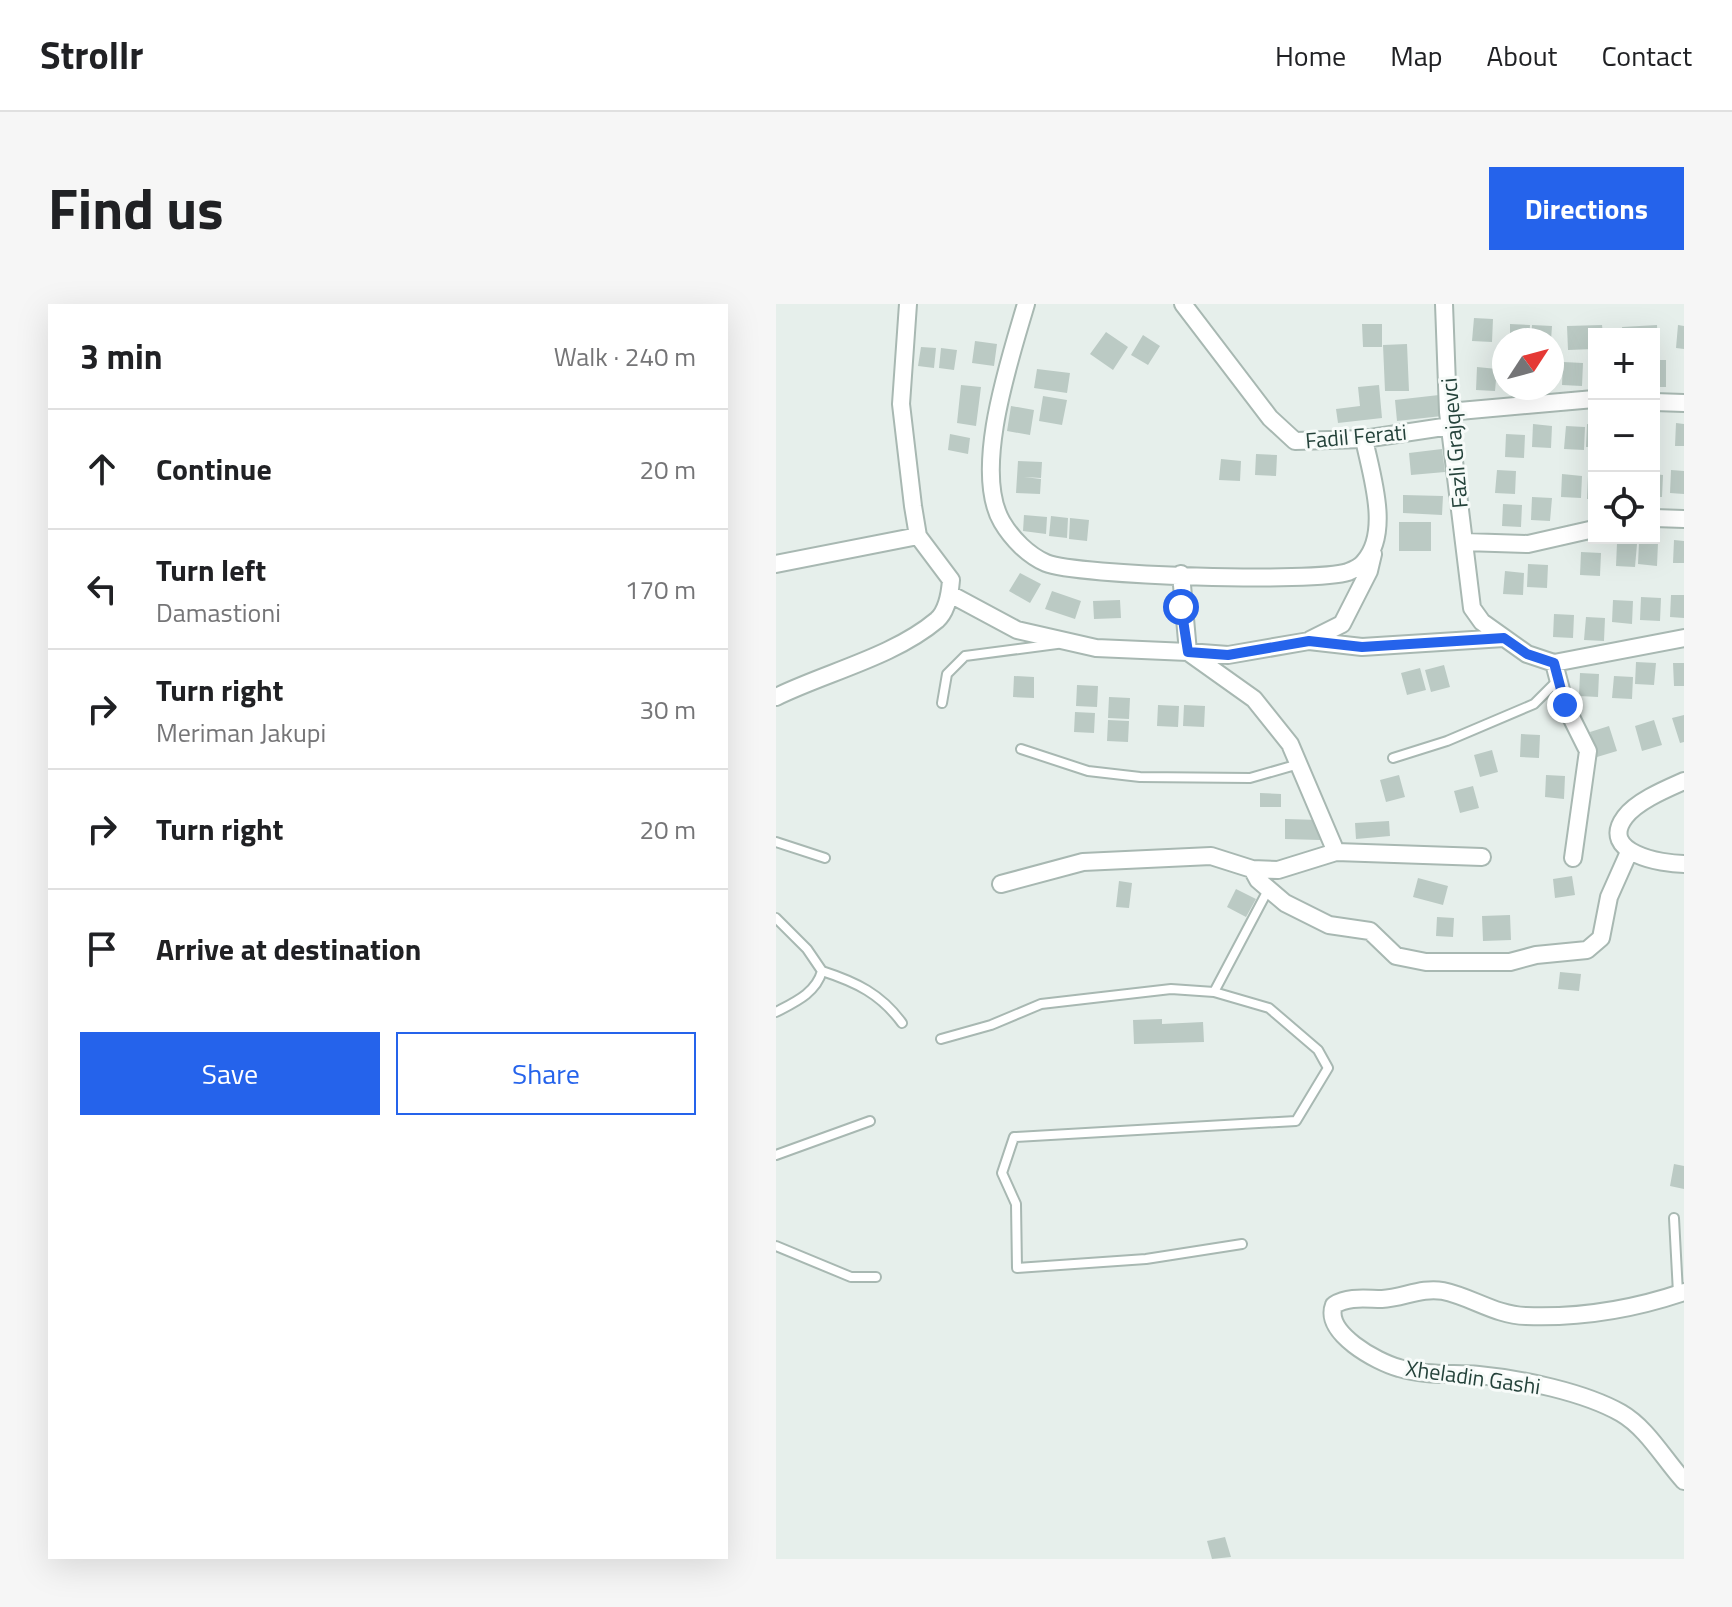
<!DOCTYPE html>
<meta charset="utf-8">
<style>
body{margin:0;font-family:"Titillium Web",sans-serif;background:#f6f6f6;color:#202124}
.controls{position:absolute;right:24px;top:24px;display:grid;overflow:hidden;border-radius:0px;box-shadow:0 8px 32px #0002}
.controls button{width:72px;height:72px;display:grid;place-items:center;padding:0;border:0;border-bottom:2px solid #e0e0e0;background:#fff;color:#202124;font:40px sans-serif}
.compass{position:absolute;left:716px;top:24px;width:72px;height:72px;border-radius:50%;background:#fff;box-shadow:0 8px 32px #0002;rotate:54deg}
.stop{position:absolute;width:24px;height:24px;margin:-18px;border:6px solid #2563eb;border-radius:50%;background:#fff}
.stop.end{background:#2563eb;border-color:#fff;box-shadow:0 2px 8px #0008}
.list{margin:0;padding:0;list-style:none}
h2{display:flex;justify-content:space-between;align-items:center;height:104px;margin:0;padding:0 32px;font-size:34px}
h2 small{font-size:26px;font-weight:400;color:#757577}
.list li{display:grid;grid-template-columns:52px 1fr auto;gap:24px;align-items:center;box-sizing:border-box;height:120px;padding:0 32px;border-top:2px solid #e0e0e0}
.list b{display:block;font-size:30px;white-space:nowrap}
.list p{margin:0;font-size:26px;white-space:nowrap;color:#757577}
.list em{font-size:26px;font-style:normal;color:#757577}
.actions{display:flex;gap:16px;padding:24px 32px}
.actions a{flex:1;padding:18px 0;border:2px solid #2563eb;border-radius:0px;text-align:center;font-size:28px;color:#2563eb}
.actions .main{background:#2563eb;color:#fff}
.icon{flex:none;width:44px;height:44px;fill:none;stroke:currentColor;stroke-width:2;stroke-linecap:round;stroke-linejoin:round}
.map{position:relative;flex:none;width:908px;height:1255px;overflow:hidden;border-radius:0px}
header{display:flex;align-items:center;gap:48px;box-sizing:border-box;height:112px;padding:0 40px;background:#fff;border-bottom:2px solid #e0e0e0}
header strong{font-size:38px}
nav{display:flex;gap:44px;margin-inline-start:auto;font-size:28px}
.intro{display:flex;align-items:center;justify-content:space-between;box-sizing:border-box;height:192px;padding:0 48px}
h1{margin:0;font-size:56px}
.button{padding:20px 36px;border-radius:0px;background:#2563eb;color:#fff;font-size:28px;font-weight:700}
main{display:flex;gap:48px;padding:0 48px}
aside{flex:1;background:#fff;border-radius:0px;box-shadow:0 8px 32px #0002}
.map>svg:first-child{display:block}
.building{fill:#bbcac4}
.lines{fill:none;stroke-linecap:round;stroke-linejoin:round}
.service-casing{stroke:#a8b8b2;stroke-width:12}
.minor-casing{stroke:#a8b8b2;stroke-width:20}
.service{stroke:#fff;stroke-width:8}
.minor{stroke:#fff;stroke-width:16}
.route{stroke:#2563eb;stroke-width:10}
.labels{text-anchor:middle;stroke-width:6;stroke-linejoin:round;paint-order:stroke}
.street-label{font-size:22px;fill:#24423a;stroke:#f7fbf9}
</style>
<header>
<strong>Strollr</strong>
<nav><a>Home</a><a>Map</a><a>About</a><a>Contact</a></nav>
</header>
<div class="intro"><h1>Find us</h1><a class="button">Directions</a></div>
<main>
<aside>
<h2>3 min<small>Walk · 240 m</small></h2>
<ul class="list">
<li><svg class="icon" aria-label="ahead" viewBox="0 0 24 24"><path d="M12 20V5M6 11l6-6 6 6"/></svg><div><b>Continue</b></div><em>20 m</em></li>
<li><svg class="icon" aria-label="left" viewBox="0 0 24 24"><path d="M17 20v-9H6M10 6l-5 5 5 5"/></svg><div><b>Turn left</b><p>Damastioni</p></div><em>170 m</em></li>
<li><svg class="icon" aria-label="right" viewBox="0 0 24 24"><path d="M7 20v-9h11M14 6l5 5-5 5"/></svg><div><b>Turn right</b><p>Meriman Jakupi</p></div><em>30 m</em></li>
<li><svg class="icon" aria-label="right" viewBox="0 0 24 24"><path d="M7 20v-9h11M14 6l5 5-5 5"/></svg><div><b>Turn right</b></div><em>20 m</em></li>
<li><svg class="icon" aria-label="arrive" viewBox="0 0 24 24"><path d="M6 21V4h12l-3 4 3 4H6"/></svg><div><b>Arrive at destination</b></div></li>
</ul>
<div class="actions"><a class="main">Save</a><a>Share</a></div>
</aside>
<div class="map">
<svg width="908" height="1255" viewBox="0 0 908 1255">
<rect width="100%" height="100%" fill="#e6efeb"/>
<path class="building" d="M698,14L717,15L716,38L696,37Z
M586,20H606V43H587Z
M734,20L754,21L753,36H734Z
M756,21L776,22L775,36H755Z
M826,21L827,30H818V45L792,46L791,22Z
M881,21L882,45H878V30H847L846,23Z
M902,21L908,22V45L900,44Z
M330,28L352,43L337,66L314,50Z
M367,31L384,42L372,61L355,51Z
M199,37L221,40L218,62L196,59Z
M631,40L633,87H609L607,41Z
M145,43L160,44L158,64L142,62Z
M165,44L181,46L178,66L163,64Z
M878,56H890V83H878Z
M787,58L807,59L806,82L786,81Z
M814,58H818V81H812Z
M701,63L721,65L719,87L700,86Z
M261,65L294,69L291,89L258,84Z
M185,81L205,83L200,122L181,119Z
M603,81L606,114L562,119L560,105L584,102L582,83Z
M663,91L666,112L621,117L619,96Z
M267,92L291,96L286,121L263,117Z
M235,102L258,106L254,131L231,127Z
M900,119L908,120V142H899Z
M757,120L776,122L775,144L756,143Z
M811,120L818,121V143H810Z
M878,120H883L884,143H878Z
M790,122L809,123L808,146L788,145Z
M174,130L194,134L192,150L172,146Z
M730,130L749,131L748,154L729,153Z
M666,145L669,168L635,171L633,149Z
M480,150L501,151L500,172L479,171Z
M445,155L465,157L464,177L443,176Z
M242,157L266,158L265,174L248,173L265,175L264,190L240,189Z
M721,166L740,167L739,190L719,189Z
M895,166L908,167V190L894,189Z
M786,170L806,172L805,194L785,193Z
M878,170L887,171L886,193H878Z
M812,172H818V195H811Z
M627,191L667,192L666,211L627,209Z
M756,193L776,194L774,217L755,216Z
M727,200L746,201L745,223L726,222Z
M248,211L271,213L270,230L247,227Z
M275,212L292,214L291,234L273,232Z
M294,214L313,216L311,237L293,235Z
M623,218H655V247H623Z
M898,236L908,237V259H897Z
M863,238L882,239L881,262L862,260Z
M841,239L861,240L859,263L840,262Z
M805,248L825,249L824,272L804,271Z
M752,260L772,261L771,284L751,283Z
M729,267L748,269L747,291L727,290Z
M244,269L265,280L254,299L233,287Z
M276,287L305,297L299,315L269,305Z
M895,291H908V314L894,313Z
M865,293L885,294L884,317L864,316Z
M344,296L345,314L318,315L317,297Z
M837,296L857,297L856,320L836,318Z
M778,310L798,311L797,334L777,333Z
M810,313L829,314L828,337L808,336Z
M860,358L880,359L878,381L859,380Z
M897,359H908V382H898Z
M668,361L674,383L655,388L649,366Z
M644,364L650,386L631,391L625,369Z
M804,369L823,370L822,393L803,392Z
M238,372L258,373V394L237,393Z
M838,372L857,373L856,395L836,394Z
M301,381L322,382L321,403L300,402Z
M333,393L354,394L353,415L332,414Z
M382,401L403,402L402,423L381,422Z
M408,401L429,402L428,423L407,422Z
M299,408L319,409L318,429L298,428Z
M908,411V438L904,439L896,414Z
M332,416L353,417L352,438L331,437Z
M878,416L886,441L866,447L859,422Z
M833,422L841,447L821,453L814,428Z
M745,430L764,431L763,454L744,453Z
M716,446L722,468L704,473L698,451Z
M623,471L629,493L610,498L604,476Z
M770,471L789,472L788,495L769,493Z
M697,482L703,504L684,509L678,487Z
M484,489L505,490V503H484Z
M509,515L544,516V536L509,535Z
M613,517L614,532L580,535L579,519Z
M796,572L799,591L779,594L777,575Z
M642,574L672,582L667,601L637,593Z
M343,577L356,579L353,604L340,603Z
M460,585L480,595L470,613L451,603Z
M734,611L735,636L707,637L706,612Z
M661,613L678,614L677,633L660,632Z
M784,668L805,670L803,687L782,685Z
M386,715V720L427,718L428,738L358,740L357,716Z
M898,860L908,862V885L894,882Z
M449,1233L455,1253L436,1255L431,1237Z"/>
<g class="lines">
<defs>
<path id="service" d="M166,399L171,370L189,352L281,340
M245,445L312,467L364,473L474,474L523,460
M617,454L671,437L758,400L782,376
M0,538L49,554
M0,614L31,645L46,667C40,689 19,698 0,708
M46,667C80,678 105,690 126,719
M438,688L493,704L542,746L552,764L520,817L238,833L226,869L240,900L241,964L370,955L466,940
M165,735L215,721L265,700L395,685L438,688L492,586
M0,851L94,817
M898,914L902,989
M0,942L75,973H100"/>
<path id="minor" d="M250,0C234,55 196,167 226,218C236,235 252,251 270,259C301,272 540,279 572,268C577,266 585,262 588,258C615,228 595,170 588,135
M407,0L494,114L519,137L588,135L674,122
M668,0L672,108L696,304L706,318L751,350L778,359L908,334
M878,98L908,99
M672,108L818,95
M878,214L908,215
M688,238L752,240L818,225
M0,260L142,232
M405,270L412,348L452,351L533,337L586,343L728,334
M174,290L241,326L320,344L412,348L478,395L514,440L560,548
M534,336L566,320L593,267L597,250
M778,359L789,401L812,447L797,554
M0,393C51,368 117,353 161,316C171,307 174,289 175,276L142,232L137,202L125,100L132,0
M908,477C890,485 861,497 849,513C822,549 886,560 908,560
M476,565L482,576L509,599L553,621L594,627L620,652L650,658H734L760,651L811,646L825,634L833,593L853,548
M225,580L307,558L435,552L476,565L502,566L560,548L706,553
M908,988C858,1005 803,1014 750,1012C719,1011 696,993 667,987C646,983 627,994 606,995C590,995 573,992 558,1001C547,1029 601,1058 623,1064C649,1072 676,1069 703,1071C745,1075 808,1088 845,1109C871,1124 888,1155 908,1177"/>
</defs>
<use href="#service" class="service-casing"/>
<use href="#minor" class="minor-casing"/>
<use href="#service" class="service"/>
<use href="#minor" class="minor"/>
</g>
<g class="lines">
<path class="route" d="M405,303L412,348L452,351L533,337L586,343L728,334L751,350L778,359L789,401"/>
</g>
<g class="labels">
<g class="street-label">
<text transform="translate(580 132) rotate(-5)" y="8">Fadil Ferati</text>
<text transform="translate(678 139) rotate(-95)" y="8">Fazli Grajqevci</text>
<text transform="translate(697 1073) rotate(8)" y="8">Xheladin Gashi</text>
</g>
</g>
</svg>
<div class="controls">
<button>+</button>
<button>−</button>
<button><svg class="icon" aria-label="locate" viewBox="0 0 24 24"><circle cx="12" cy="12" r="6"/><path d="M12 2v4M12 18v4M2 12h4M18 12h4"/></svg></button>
</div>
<svg class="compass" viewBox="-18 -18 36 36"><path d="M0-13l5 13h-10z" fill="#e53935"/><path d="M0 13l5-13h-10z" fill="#757577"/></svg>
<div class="stop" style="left:405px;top:303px"></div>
<div class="stop end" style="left:789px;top:401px"></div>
</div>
</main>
